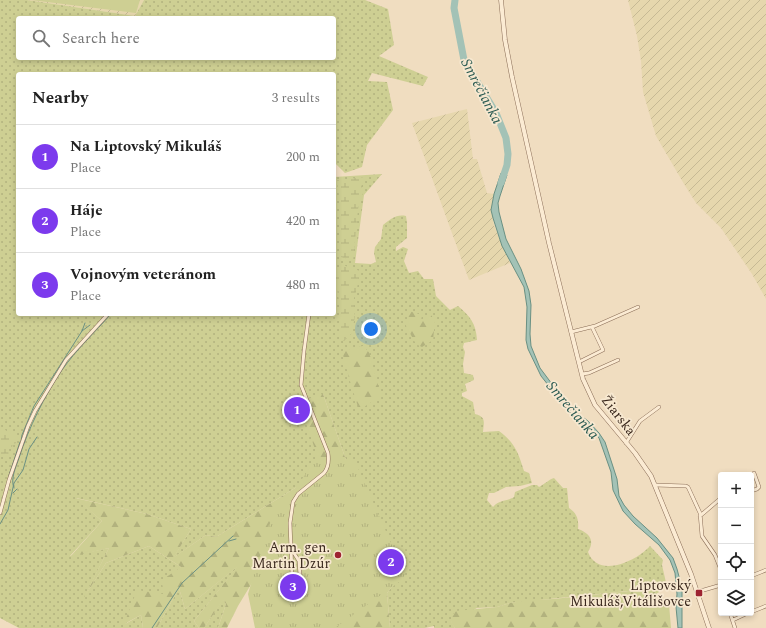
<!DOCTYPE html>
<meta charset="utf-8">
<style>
body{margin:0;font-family:Spectral,serif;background:#f2f2f2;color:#222}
.controls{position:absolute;right:12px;bottom:12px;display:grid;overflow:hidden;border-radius:4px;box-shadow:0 2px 6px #0003}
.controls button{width:36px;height:36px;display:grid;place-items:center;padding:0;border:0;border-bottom:1px solid #e0e0e0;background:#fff;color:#222;font:20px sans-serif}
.you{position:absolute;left:371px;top:329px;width:14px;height:14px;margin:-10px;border:3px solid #fff;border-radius:50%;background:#1a73e8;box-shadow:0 0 0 6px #1a73e833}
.badge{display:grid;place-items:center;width:26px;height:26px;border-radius:50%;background:#7c3aed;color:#fff;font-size:13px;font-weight:700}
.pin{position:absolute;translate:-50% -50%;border:2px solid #fff;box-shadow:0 1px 4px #0006}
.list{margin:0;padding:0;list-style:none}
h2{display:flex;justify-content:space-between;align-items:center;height:52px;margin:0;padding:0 16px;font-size:17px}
h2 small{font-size:13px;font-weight:400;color:#767676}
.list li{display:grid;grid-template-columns:26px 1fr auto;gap:12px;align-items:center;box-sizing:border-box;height:64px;padding:0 16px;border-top:1px solid #e0e0e0}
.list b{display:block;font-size:15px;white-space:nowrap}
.list p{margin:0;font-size:13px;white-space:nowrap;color:#767676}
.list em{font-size:13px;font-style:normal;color:#767676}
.icon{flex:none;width:22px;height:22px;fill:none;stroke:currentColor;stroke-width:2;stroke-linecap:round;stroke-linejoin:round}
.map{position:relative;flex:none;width:766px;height:628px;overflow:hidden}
.search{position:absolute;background:#fff;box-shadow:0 2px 6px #0003;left:16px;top:16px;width:320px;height:44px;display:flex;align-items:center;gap:10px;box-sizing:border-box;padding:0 14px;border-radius:4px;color:#767676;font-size:15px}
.panel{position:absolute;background:#fff;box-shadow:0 2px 6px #0003;left:16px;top:72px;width:320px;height:244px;border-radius:4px}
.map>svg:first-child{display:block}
.farmland{fill:url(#farmland-furrows)}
.grass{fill:url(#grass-dots);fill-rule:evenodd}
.forest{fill:url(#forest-firs)}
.wetland{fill:url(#wetland-marsh)}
.park{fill:url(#park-tufts)}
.pitch{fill:#cecf93}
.water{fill:#a3c2b6;stroke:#6a9083}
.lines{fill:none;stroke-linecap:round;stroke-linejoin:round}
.stream{stroke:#6a9083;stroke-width:1}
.river{stroke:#a3c2b6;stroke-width:7}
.minor-casing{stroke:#8a6d57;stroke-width:4}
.tertiary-casing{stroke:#8a6d57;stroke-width:5}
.minor{stroke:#fbebd3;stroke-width:3}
.tertiary{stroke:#fbebd3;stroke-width:4}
.poi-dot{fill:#9d2331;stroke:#f7e8d0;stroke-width:1.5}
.labels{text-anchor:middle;stroke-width:3.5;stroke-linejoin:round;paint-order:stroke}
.street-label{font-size:14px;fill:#39271c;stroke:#f7e8d0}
.poi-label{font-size:14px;fill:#39271c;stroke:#f7e8d0;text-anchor:end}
.water-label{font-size:15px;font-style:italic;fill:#2a5a52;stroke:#f7e8d0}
</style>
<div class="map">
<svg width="766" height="628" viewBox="0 0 766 628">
<defs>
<pattern id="farmland-furrows" width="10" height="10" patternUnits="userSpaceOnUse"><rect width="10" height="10" fill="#e6d7ad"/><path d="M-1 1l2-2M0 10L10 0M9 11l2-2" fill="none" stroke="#c6b994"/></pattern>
<pattern id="grass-dots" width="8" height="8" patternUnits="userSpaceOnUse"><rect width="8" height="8" fill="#cecf93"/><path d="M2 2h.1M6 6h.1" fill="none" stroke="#b2b27e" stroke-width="1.8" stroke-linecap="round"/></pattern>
<pattern id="forest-firs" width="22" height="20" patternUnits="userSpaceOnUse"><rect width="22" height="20" fill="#cecf93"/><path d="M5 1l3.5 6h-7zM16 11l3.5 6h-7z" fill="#b2b27e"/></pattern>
<pattern id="wetland-marsh" width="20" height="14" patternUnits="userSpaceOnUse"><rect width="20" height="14" fill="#cecf93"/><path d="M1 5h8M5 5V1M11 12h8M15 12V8" fill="none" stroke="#b2b27e"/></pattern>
<pattern id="park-tufts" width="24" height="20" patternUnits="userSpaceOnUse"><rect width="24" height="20" fill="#cecf93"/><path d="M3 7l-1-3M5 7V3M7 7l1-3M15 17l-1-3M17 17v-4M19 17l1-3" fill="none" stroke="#b2b27e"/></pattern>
</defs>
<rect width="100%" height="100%" fill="#f0ddc0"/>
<path class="farmland" d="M27,0H144L135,16Z
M628,0H766V299L752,274L721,228L696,203L684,184L656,136L643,92L641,61L637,36Z
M467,109L473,159H477L487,193L494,194L491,210L494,225L510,263L469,280L412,123Z"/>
<path class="grass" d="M0,0H27L135,16L144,0H365L388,9L394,45L379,56L428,77L423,86L372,73L368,81L387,82L393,110L367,145L362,167L345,173L334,162V74H18V314H334V177L382,174L364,195L355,263L371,264L376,262L374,253L375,247L381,239L383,225C391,219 396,214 406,216L407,223V238L396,247V251L403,247L408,249L404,261L409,273L418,271L424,279H433L436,296L450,310L458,306C470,316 476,323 477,340L464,343L463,347L465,352L463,364L464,373L473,375L474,380L465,384L467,391L462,393V396L473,402L475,414C486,417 484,421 483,432L499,431C515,443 518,452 524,471L529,473L532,483L520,486L506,487L494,493H489L487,500L493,507C500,499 506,502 514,497L515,492L532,485H537L539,487C545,484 548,480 554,478L563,488H567L569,508C577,513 579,520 578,529C590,533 595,541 588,552C598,579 637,561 650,546L663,560L662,565L667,587L510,603L497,607L477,608L451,622L455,628H434V626L425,628H390L387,593L396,582L376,546L323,394L322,467L308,480L216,537L206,535L173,558L191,529L147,514L76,498L102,521L70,556L109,548L86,594L106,563L149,546L181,567L164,594L125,624L141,615L143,628H19L0,618ZM18,18H334V58H18Z
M239,565L194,621L199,628H157L179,588L185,609Z
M223,599L226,604L218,628H204Z"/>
<path class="forest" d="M409,311L422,315L421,320L431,315L435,321L433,340L422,347L416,344L406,326Z
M363,346L369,352L381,396L359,410L349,378L342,351Z
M323,394L376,546L399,556L396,582L387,593L390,628H313L270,553L238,606L227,628H218L226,604L223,600L204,628H199L194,621L237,567L185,609L179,588L157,628H143L141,615L124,624L137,590L163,594L162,580L181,567L149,546L106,563L83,599L109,548L70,557L102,521L75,498L147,514L191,529L174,557L206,535L216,537L308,480L321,467L299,402Z
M658,588L659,592L651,598L653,605L664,602L669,604L671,628H455L451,623L452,615L456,611L497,607L510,603L529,600L553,599Z"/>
<path class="wetland" d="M365,177L361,187L364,190L358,209L353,262L341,257L339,201L337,180Z
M340,264L360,271L357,288L353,302L355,317L351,334L344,341L341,339L340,306L335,279Z
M0,426L8,432L21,437L17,440V443L13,444L12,447L8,448L9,459L0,456Z"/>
<path class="park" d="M354,459L406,577L335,628H255L248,594L268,526L315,461Z"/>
<path class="pitch" d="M31,0H140L136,13Z"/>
<path class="water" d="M501,173L507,175L500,196L498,203L499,212L506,239L521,269L529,291L531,305L530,334L531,346L540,368L567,404L573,410L588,421L599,433L605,442L617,479L619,496L624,505L633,516L657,538L673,558L677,569L682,588V628H678L676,607L677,594L675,573L670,560L659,545L635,524L623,511L613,490L611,472L599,438L585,423L564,405L541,376L528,349L526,340L527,307L524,287L502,246L493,218L491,210L494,194Z"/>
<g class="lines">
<path class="stream" d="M82,331L90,325
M21,441L22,435L34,406L82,331L85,323
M9,475L20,442
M14,488C10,479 16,467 19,458C29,427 44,397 62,370C76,350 95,332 111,314
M13,493L17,489
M0,524L8,510L14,483L23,470L29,449L37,437
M229,541L236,539
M152,628L182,583L233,536"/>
<path class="river" d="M455,0L454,8L464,60L496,113L506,138L508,154L507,165L501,183"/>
<defs>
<path id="minor" d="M571,332L595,326L638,307
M579,362L603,350L592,327
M582,374L589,373L618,360
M626,443L640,421L659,407
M655,485L686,486L688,487L700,513L702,536L715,555L721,570
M751,491L757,489L759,487L754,473
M0,513L9,480L28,426L35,411L66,360L108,314
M700,516L721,498
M292,550L299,561L300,575H292L290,523L293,502L298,494L324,473C329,467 329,460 328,453L301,385L304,351L309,314
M751,576L766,570
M697,592L721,585
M751,612L766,606
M730,613L735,628
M733,620L748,613"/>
<path id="tertiary" d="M501,0L505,40L512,77L549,243L583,379L595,405L635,453L651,476L691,574L709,628"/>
</defs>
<use href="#minor" class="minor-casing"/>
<use href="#tertiary" class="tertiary-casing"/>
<use href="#minor" class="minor"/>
<use href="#tertiary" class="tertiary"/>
</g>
<g class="poi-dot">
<circle cx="338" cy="555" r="4"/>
<rect x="695" y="589" width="8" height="8" rx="2"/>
</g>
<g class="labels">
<g class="street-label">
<text transform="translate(619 415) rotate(52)" y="5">Žiarska</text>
</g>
<g class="poi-label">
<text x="330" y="552">Arm. gen.<tspan x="330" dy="16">Martin Dzúr</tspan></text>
<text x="691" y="590">Liptovský<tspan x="691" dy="16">Mikuláš,Vitálišovce</tspan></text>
</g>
<g class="water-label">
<text transform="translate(482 91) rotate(62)" y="5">Smrečianka</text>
<text transform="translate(573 410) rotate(49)" y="5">Smrečianka</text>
</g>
</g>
</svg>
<div class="controls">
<button>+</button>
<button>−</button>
<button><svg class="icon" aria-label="locate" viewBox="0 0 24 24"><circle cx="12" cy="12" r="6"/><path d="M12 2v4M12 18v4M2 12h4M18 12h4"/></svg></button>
<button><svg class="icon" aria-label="layers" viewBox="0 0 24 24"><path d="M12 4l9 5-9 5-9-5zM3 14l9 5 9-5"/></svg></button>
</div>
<div class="you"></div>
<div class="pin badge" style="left:297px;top:410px">1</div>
<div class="pin badge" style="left:391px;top:562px">2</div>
<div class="pin badge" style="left:293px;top:587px">3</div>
<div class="search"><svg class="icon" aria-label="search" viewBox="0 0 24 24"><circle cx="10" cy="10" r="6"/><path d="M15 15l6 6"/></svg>Search here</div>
<section class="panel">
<h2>Nearby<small>3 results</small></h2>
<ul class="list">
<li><span class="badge">1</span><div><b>Na Liptovský Mikuláš</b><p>Place</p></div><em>200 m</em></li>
<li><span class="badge">2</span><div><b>Háje</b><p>Place</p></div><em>420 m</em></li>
<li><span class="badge">3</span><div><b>Vojnovým veteránom</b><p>Place</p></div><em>480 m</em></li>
</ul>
</section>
</div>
